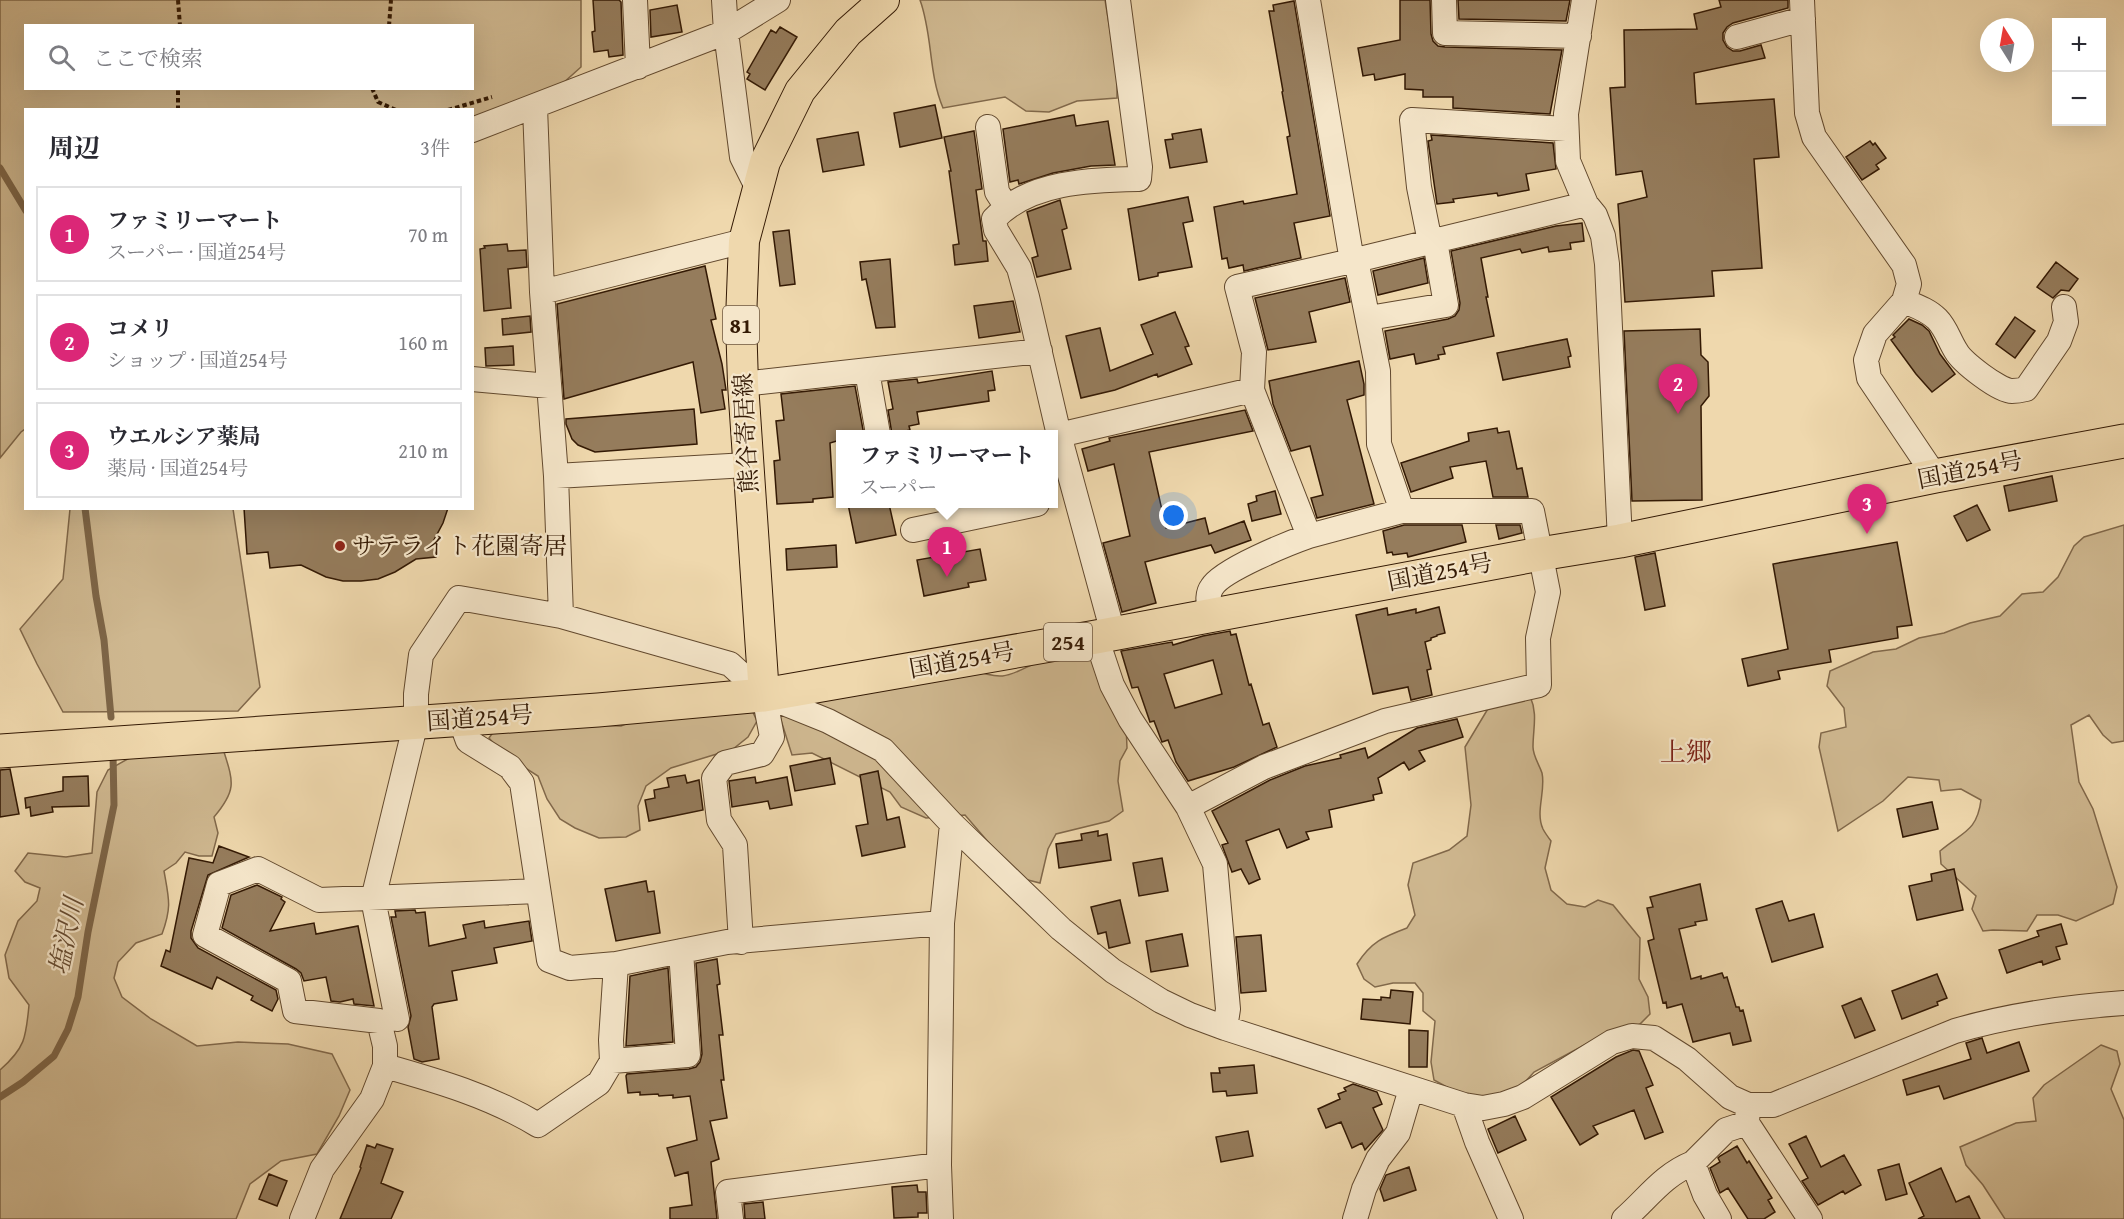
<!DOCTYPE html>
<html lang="ja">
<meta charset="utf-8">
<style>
body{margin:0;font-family:"Gentium Book Plus","Noto Serif JP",serif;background:#f7f7f7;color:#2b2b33}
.controls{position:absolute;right:18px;top:18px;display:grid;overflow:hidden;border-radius:0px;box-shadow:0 6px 24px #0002}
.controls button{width:54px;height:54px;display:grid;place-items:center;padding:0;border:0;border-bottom:2px solid #e1e1e2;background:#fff;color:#2b2b33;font:30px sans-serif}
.compass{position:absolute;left:1980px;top:18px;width:54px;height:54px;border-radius:50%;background:#fff;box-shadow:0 6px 24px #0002;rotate:349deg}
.you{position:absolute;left:1174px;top:516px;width:21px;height:21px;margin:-15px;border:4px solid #fff;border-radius:50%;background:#1a73e8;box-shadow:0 0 0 9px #1a73e833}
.badge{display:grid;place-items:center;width:39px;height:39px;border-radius:50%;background:#db2777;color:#fff;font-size:20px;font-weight:700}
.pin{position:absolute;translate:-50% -50px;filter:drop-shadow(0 2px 3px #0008)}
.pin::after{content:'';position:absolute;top:32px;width:21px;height:18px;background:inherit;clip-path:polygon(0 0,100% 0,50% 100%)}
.popup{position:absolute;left:836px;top:430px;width:222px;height:78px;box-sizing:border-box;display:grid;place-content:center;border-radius:0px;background:#fff;filter:drop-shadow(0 2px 4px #0005);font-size:20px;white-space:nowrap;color:#7c7c81}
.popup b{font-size:22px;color:#2b2b33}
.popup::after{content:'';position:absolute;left:50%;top:100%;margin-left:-12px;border:12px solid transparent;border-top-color:#fff}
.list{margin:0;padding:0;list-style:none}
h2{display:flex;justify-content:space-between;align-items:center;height:78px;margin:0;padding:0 24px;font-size:26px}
h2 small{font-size:20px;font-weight:400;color:#7c7c81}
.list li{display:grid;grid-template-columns:39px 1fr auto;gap:18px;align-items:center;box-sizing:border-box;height:96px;margin:0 12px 12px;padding:0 12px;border:2px solid #e1e1e2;border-radius:0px}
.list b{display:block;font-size:22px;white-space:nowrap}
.list p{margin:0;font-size:20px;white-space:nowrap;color:#7c7c81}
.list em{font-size:20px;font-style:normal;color:#7c7c81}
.icon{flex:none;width:33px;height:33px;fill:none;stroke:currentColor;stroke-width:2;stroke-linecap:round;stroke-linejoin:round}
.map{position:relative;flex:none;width:2124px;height:1219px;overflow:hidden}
.search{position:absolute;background:#fff;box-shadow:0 6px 24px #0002;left:24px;top:24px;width:450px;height:66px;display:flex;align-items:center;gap:15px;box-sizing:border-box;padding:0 21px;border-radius:0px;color:#7c7c81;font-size:22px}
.panel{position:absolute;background:#fff;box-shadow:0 6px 24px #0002;left:24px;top:108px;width:450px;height:402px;border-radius:0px}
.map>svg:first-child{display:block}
.green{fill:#cfb890;stroke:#81684a;stroke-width:1.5;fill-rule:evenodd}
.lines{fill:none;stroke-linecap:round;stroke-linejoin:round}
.stream{stroke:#7d6547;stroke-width:7}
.building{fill:#957c5c;stroke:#331904;stroke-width:1.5;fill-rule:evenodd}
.minor-casing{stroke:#62492e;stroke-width:26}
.major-casing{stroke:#331904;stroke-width:32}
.highway-casing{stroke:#331904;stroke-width:35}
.path{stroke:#331904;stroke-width:4;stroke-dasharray:4.5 3;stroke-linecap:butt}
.minor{stroke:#f5e6ca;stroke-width:24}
.major{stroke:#efd8ad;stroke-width:30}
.highway{stroke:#efd8ad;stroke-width:33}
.poi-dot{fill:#8f2418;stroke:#f5e6ca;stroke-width:2}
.labels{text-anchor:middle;stroke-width:4.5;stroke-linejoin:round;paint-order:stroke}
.shield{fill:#f5e6ca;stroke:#6d563f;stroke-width:1.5}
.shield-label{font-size:22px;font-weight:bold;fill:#331904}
.street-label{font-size:24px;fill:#331904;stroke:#f5e6ca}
.poi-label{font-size:24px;fill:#331904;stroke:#f5e6ca;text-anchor:start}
.neighbourhood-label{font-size:26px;fill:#7a1f14;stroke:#f5e6ca}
.water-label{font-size:26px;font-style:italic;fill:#654b31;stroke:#f5e6ca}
</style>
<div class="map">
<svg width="2124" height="1219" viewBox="0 0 2124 1219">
<rect width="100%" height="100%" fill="#efd8ad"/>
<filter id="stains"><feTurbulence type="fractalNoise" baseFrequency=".00333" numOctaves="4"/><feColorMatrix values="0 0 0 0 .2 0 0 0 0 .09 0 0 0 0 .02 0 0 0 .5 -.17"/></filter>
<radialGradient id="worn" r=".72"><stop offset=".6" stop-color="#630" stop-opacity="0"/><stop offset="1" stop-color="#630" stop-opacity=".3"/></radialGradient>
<path class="green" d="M0,0H581V67L553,92L473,119L472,110H26L25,429L21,432L0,458ZM26,26H472V88H26Z
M920,0H1105L1117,73V98L1077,101L1049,112L1026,111L1005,97L943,108C928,72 933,36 920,0Z
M70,509H233L260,687L238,711L63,712L37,664L20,629L63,579Z
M2124,525V741L2112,743L2103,735L2089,715L2071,725L2079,782L2093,809L2117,887L2113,904L2076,921L2058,915H2037L2027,931L1993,930L1983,931L1972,909L1976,896L1941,864L1940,851C1962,832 1977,832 1981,800L1961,789L1941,791L1939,780L1908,777L1883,801L1838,831L1819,747L1821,733L1846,727L1844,708L1827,686L1830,671L1873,652L1896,649L1919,638L1944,633L1970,623L2000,616L2022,594L2043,592L2058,577L2074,546L2084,537Z
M1069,651L1093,658L1126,724L1127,748L1120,761L1118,781L1123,811L1109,821L1056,834L1048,849L1040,883L1024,879L1002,858L965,815L926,818L901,807L890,792L812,753L792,755L780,717L806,701L971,669C1007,683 1010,674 1042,660C1050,656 1060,654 1069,651Z
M1530,696C1538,714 1533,728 1533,747C1533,756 1539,764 1542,773C1546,791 1535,812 1543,829C1545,833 1548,837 1551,841L1545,868L1551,890L1567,904L1585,907L1598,900L1613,905L1640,938L1639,979L1648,997L1650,1014L1640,1024L1613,1036L1590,1042L1534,1072L1526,1081L1517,1103L1465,1097L1434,1080L1431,1062L1435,1021L1423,1011V993L1415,983H1393L1375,987L1364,979L1357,964C1371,942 1383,937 1407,928L1415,915L1408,885L1413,863L1449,850L1467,836L1471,805L1465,747L1489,707Z
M750,706L757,721L748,737L733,749L671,768L646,786L638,806L640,830L626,837L599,838L575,828L560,819L547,799L538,776L502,753L489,738L494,731L585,725L621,726L644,717Z
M185,752H224C234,783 236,791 214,817L218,833L212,856H199L185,852L176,863L164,871C169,899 172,907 162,934L136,943L118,962L114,978L122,997L151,1019L197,1046L238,1042L288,1044L332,1054L350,1090L339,1116L317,1154L281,1161L250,1184L236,1219H0V1070C25,1048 26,1038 29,1005L9,978L5,955L18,921L37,901L40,888L25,882L15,871L28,853L66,857L92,853L97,792L108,770L133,756Z
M2101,1045L2117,1051L2120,1064L2111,1089L2124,1120V1219H2005L1983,1185L1966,1165L1960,1147L2016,1123L2036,1121L2033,1098L2044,1085Z"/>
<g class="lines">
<path class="stream" d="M0,168L26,211
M85,508L96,596L104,640L111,717
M0,1097L23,1082L54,1056L68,1029L78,997L88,932L114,805L113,754"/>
</g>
<path class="building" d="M593,0H619L621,2L623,55L609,57L608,50L594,52L592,32L595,31Z
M1400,0H1430L1431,34L1433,41L1438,46L1445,47L1562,50L1550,114L1453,108V97H1423V90L1405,89V74L1375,80L1374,74L1363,76L1358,48L1400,40Z
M1458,0H1570L1566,21L1459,19Z
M1719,0H1788V8L1733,23L1727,27L1723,33V40L1727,47L1733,51H1740L1761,45L1765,58L1694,73L1696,104L1774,99L1779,157L1754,159L1762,268L1712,271L1714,296L1625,302L1618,204L1647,197L1642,171L1616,175L1610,88L1625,87L1624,30L1697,29L1694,14L1721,7Z
M1294,1L1330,216L1294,223L1301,258L1244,271L1243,265L1229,268L1227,258L1222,259L1214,207L1243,201L1244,204L1297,194L1287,137L1290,136L1282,92L1283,91L1269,11H1274L1273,5Z
M677,5L682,32L651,37L650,10Z
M780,27L797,37L765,90L747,79L750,74L747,72L771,30L776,33Z
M935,105L942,138L900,147L894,113Z
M1074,115L1076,126L1108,121L1115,165L1091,166L1053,173L1019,184L1018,180L1010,182L1003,129Z
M1201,129L1207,162L1170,168L1165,140L1173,139L1172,134Z
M974,131L982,189L976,190L983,241H986L988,261L955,265L953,245L959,244L949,171H951L944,137Z
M858,132L864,165L823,172L817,139Z
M1431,135L1553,143L1556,169L1526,174L1529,190L1498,196L1497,193L1453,199L1454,202L1437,204L1428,141L1432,140Z
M1870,141L1873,145L1875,143L1886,158L1876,165L1879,169L1862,180L1846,157Z
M1188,197L1193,221L1183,223L1192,267L1158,273V276L1139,280L1128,209Z
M1060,200L1067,228L1062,230L1071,269L1037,277L1032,258L1038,256L1027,212Z
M1582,223L1584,241L1570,243L1571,249L1549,252L1548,247L1522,253L1520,249L1481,258L1488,297H1486L1494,336L1443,347L1445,354L1438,355L1439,359L1416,364L1414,354L1390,359L1385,331L1448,319L1455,316L1459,310L1460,303L1451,251L1556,226Z
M789,230L795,284L780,286L773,232Z
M507,244L508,251L526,250L527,267L508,269L511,308L484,311L480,249L485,248L484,246Z
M1424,258L1428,283L1378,295L1373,271Z
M890,259L895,327L876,328L866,279L862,280L860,262Z
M2056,262L2078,279L2069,291L2061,290L2053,298L2037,287Z
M705,266L716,319L711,320L722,364L726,390H722L725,409L701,413L693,362L564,399L557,304Z
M1345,278L1350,302L1309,312L1316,342L1268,350L1255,298Z
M1013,301L1020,332L979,338L974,306Z
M1175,312L1189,346L1185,347L1192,364L1158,377L1157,374L1115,390L1081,398L1066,336L1100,328L1110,371L1153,354L1141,325Z
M530,316L531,332L503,335L502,319Z
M2015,317L2035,331L2015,358L1996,344Z
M1909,319L1922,325L1929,331L1940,354L1955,374L1932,392L1916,374L1891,340L1895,337L1893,335Z
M1700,329L1701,355L1708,362L1709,396L1701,406L1702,500L1632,501L1624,331Z
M1567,339L1571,356L1568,357L1570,367L1503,380L1497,353Z
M513,346L514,365L486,366L485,348Z
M1359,361L1364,384V395L1347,400L1374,504L1317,518L1311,498L1323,495L1310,446L1291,451L1273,404L1269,381Z
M992,371L995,390L988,391L989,401L917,412L919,424L909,426L910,430L892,434L888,410L893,409L888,382L917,379L918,383Z
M855,386L864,435H840V440L830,443L833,497L813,499V502L777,504L774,461L780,460L776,421L784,420L781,394Z
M694,409L697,444L595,452L578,445L572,439L566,424V419Z
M1245,410L1253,431L1149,452L1166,528L1205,518L1209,534L1244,521L1251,540L1215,553L1211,545L1145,562L1156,603L1122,612L1103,543L1130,536L1114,464L1088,471L1082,449L1110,441L1109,438Z
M1497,428L1498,433L1509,431L1517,469L1522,468L1528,497H1493L1486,461L1450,467L1453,478L1411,492L1401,463L1469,441L1468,433Z
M2052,476L2057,501L2009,511L2004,486Z
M1275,491L1281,514L1252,521L1248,504L1257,501L1256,496Z
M848,504H889L896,535L856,543Z
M1977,505L1990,530L1967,541L1954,516Z
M244,508H448L443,523L434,540L436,557L416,559L395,572L378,579L361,581H343L326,577L301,565L270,568L268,552L247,554Z
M1404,525H1462L1466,542L1408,557L1407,553L1393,555L1392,552L1387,553L1383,531Z
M1496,525H1520L1522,533L1499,539Z
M1897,542L1912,625L1897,627L1898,638L1829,650L1831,662L1778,671L1780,679L1748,686L1742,659L1788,649L1773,564Z
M836,545L837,567L787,570L786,549Z
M980,549L986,580L968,583L969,587L924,596L917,560Z
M1655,553L1665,606L1645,610L1635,557Z
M1439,607L1445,633L1437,635V636L1431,638V640L1425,642L1431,669L1427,670L1432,695L1411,700L1408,687L1373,694L1356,615L1387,608L1388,615L1416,609V613Z
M1230,631L1231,635L1236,634L1249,685L1251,684L1263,725L1269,723L1277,747L1234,767L1188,781L1176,762L1168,740L1162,742L1154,721L1150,722L1138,687L1132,688L1121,651L1172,642L1173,645L1203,636ZM1213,660L1222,694L1175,708L1164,674Z
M1457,719L1463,737L1419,751L1425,761L1409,770L1404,762L1378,778L1382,793L1373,795L1374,800L1329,810L1332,827L1306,832L1309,839L1287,848L1279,829L1246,841L1260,879L1249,884L1241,869L1232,872L1222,845L1228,843L1212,811L1270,780L1305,766L1341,758L1340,755L1365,748L1368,758L1417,728Z
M830,758L835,784L795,791L790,766Z
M10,769L19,814L0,817V770Z
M878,771L887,820L899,817L905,847L862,856L856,826L868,824L860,775Z
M685,775L687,783L699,780L703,810L649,821L645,800L655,798L654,790L669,787L667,778Z
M88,776L89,806L52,807L53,812L31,816L30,807L26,808L25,798L63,791V777Z
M755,777L756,783L787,777L792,805L770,809L768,801L732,807L729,781Z
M1932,802L1938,829L1903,837L1897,809Z
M1098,831V836L1107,834L1111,860L1059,868L1056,844L1082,840L1081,834Z
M219,846L249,857L208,875L191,931V938L198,948L276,990L278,999L272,1011L251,1000L253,996L217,977L212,989L161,966L166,950L170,952L189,858L213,863Z
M1162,858L1168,891L1139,896L1133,863Z
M1954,869L1963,910L1917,920L1909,886L1932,881L1931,874Z
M646,881L648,892L654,891L660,933L616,941L605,889Z
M1700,884L1707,920L1695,922L1696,925L1679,929L1691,979L1701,976V979L1722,973L1724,978L1727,977L1736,1007H1739L1740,1011L1743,1010L1751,1041L1733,1045L1730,1033L1693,1042L1682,1004L1667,1008L1666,1002L1663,1003L1648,941L1654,939L1647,908L1653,907L1650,897Z
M257,885L282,897L281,899L285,902L270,931L314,923L316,934L358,926L374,1006L354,1004L353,999L340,1002L331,1001L326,977L304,981L301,973L296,969L222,928L231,895Z
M1120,900L1130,943L1109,948L1106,932L1098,934L1091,907Z
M1782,901L1789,921L1814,914L1823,947L1772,962L1756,909Z
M415,910L416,913L425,912L429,946L466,938L463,925L484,921L485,928L529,921L532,941L494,948L497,963L452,971L457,1000L434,1004L432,1007L439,1059L422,1062L414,1059L408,1027L411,1016L391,917H396L395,911Z
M2061,924L2067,944L2056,947L2060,959L2043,965L2042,961L2007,973L1999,950L2039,936L2037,931Z
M1182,934L1188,966L1151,972L1146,941Z
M1261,935L1266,991L1241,993L1236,937Z
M717,959L720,984L717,985L723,1035H719L724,1080H721L727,1118L710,1121L719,1159L711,1162L717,1219H670V1208L692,1205L688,1172L675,1176L667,1148L697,1140L690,1096L673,1098V1095L659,1096L658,1094L640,1095V1092L628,1093L626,1076L627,1074L689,1069L696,1067L700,1062L702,1054L696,963Z
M668,968L673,1042L626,1046L630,976Z
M1937,974L1947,998L1937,1002L1938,1005L1902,1019L1892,991Z
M1391,990L1413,992L1410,1024L1361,1019L1363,999L1381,1000V997L1390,998Z
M1861,998L1875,1030L1855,1038L1842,1006Z
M1409,1030L1428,1031L1427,1067H1409Z
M1982,1038L1987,1053L2019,1042L2029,1071L1944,1099L1939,1086L1907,1095L1903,1080L1971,1059L1966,1043Z
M1633,1050L1639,1051L1653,1085L1646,1088L1663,1132L1645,1139L1634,1110L1593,1126L1598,1134L1580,1145L1551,1097L1616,1057Z
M1254,1065L1257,1093L1227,1096L1226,1091L1213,1092L1211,1073H1220L1219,1068Z
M1353,1084L1377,1092L1382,1104L1373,1108L1383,1130L1365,1150L1362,1143L1352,1148L1341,1122L1326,1128L1318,1109L1340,1099L1338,1094L1346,1091L1344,1088Z
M1515,1116L1526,1140L1498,1153L1488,1129Z
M1248,1131L1253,1156L1221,1162L1216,1137Z
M1806,1136L1821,1167L1844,1155L1861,1185L1845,1194L1843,1191L1818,1205L1802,1181L1808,1178L1789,1144Z
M377,1144L393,1149L381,1183L403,1192L391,1219H340L361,1168L360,1167L367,1145L375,1148Z
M1737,1146L1747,1163L1749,1161L1772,1198L1768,1200L1775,1212L1764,1219H1748L1728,1188L1720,1193L1710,1168L1720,1162L1718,1158L1720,1156Z
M1899,1164L1907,1194L1886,1200L1878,1170Z
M1409,1167L1416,1190L1384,1201L1380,1189L1386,1175Z
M1941,1168L1956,1202L1969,1196L1980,1219H1918L1924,1216L1909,1183Z
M269,1174L287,1181L277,1206L259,1199Z
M917,1185L918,1192H926L927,1213H918V1217L894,1218L892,1187Z
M763,1202L765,1219H745L744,1204Z"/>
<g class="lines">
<defs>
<path id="minor" d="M635,0L638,67
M724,0L726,32L742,157L758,189
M1308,0L1352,261
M1444,0L1445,33L1579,36
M1584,0L1566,114L1568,161L1586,204L1595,215L1603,236L1607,264L1620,541
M1802,0L1807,113L1814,137L1904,265L1909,284L1904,301L1875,334L1866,360L1869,378L1935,476
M1737,37L1803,19
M535,107L542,292L556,476L561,616
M988,127L997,192L1006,206
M472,130L726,32L778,0
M1430,242L1419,187L1412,120L1566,129
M1356,260L1378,371L1379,444L1402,511
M542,292L744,241
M1904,301C1916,306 1928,310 1937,319C1946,328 1949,340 1956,351C1962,362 1999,391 2012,391C2016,391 2022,390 2026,389L2059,341L2066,322L2064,307
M1369,318L1446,305L1435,241
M867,371L878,434
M472,379L549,386
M743,384L1040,351
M1059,435L1252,390
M556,476L747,465
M913,530L1037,504
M1210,615C1209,605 1206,595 1212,587C1222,570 1289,543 1309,536L1252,390L1254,352L1237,287L1356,260L1586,204
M1113,633L1059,435L1027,297L1019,268L996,230L994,219C1030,181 1090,180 1139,179L1140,167L1118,0
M1096,637L1112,685L1130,719L1188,807L1215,864L1228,1009L1225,1028
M460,719L468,741L510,767L522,783L549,960L570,968L616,964L727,942L942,923
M1188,807L1264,767L1385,721L1539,685L1538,638L1548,592L1532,511H1402L1309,536
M741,942L735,845L719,820L714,778L725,763L762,754L772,737L764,695
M397,1019L373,899L416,722V694L421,655L459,598L561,616L730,664L764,695L828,721L883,750L952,824L1061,929L1113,971L1161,1001L1190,1015L1225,1028L1464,1105L1483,1108L1504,1104L1523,1097L1612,1042L1632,1036L1654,1038L1687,1059L1730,1097L1748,1105H1773L1955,1031C2009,1015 2068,1007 2124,1003
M612,1061L688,1055L681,951
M385,1066C438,1081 490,1096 538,1125L599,1083L612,1061L611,1040L616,964
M1464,1105L1477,1142L1511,1219
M1748,1105L1747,1123L1810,1219
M302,1219L322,1169L372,1099L385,1066V1046L379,1021L295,1011L289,981L205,935L219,884L258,869L319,900L538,891
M731,1219L728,1192L939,1165
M941,1219L939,1165L942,923L952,824
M1355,1219L1364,1189L1378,1159L1398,1133L1411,1089
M1624,1219C1648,1198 1663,1175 1693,1163
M1719,1219L1705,1195L1693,1163L1726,1130L1747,1123"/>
<path id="major" d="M764,695L743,384L741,320L744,241L765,162L800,91L848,32L884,0"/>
<path id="highway" d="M0,751L598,710L764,695L1096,637L1540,554L1620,541L1935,476L2124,441"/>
</defs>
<use href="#minor" class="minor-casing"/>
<use href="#major" class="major-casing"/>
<use href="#highway" class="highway-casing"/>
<path class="path" d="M178,0L180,26
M389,26L391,0
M372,88L378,102L396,110
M178,110V88
M448,110L492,97"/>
<use href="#minor" class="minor"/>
<use href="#major" class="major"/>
<use href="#highway" class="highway"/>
</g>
<circle class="poi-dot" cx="340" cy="546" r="6"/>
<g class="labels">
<g class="shield">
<rect x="723" y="306" width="36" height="38" rx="4.5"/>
<rect x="1044" y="623" width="48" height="38" rx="4.5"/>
</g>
<g class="shield-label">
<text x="741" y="333">81</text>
<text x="1068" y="650">254</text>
</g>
<g class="street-label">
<text transform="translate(746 433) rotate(-93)" y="8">熊谷寄居線</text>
<text transform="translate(1970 470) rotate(-11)" y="8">国道254号</text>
<text transform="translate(1440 572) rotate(-11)" y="8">国道254号</text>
<text transform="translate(962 660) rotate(-10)" y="8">国道254号</text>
<text transform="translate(480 718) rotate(-4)" y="8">国道254号</text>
</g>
<g class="poi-label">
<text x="352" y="554">サテライト花園寄居</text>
</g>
<g class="neighbourhood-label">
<text x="1686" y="761">上郷</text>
</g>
<g class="water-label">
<text transform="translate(66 936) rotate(-78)" y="9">塩沢川</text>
</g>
</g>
<rect width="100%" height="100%" filter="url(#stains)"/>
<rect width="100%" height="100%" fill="url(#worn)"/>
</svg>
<div class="controls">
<button>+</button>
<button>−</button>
</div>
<svg class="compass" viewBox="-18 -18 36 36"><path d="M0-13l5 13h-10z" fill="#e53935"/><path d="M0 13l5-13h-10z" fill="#7c7c81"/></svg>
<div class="you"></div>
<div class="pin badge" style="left:947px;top:577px">1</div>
<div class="popup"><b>ファミリーマート</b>スーパー</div>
<div class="pin badge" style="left:1678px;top:414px">2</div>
<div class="pin badge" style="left:1867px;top:534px">3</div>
<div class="search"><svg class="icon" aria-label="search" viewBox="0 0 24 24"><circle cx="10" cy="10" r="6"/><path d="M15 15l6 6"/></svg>ここで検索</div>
<section class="panel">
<h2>周辺<small>3件</small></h2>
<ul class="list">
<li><span class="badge">1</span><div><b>ファミリーマート</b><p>スーパー · 国道254号</p></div><em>70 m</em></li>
<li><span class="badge">2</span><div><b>コメリ</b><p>ショップ · 国道254号</p></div><em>160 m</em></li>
<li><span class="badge">3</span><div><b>ウエルシア薬局</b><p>薬局 · 国道254号</p></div><em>210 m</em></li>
</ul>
</section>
</div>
